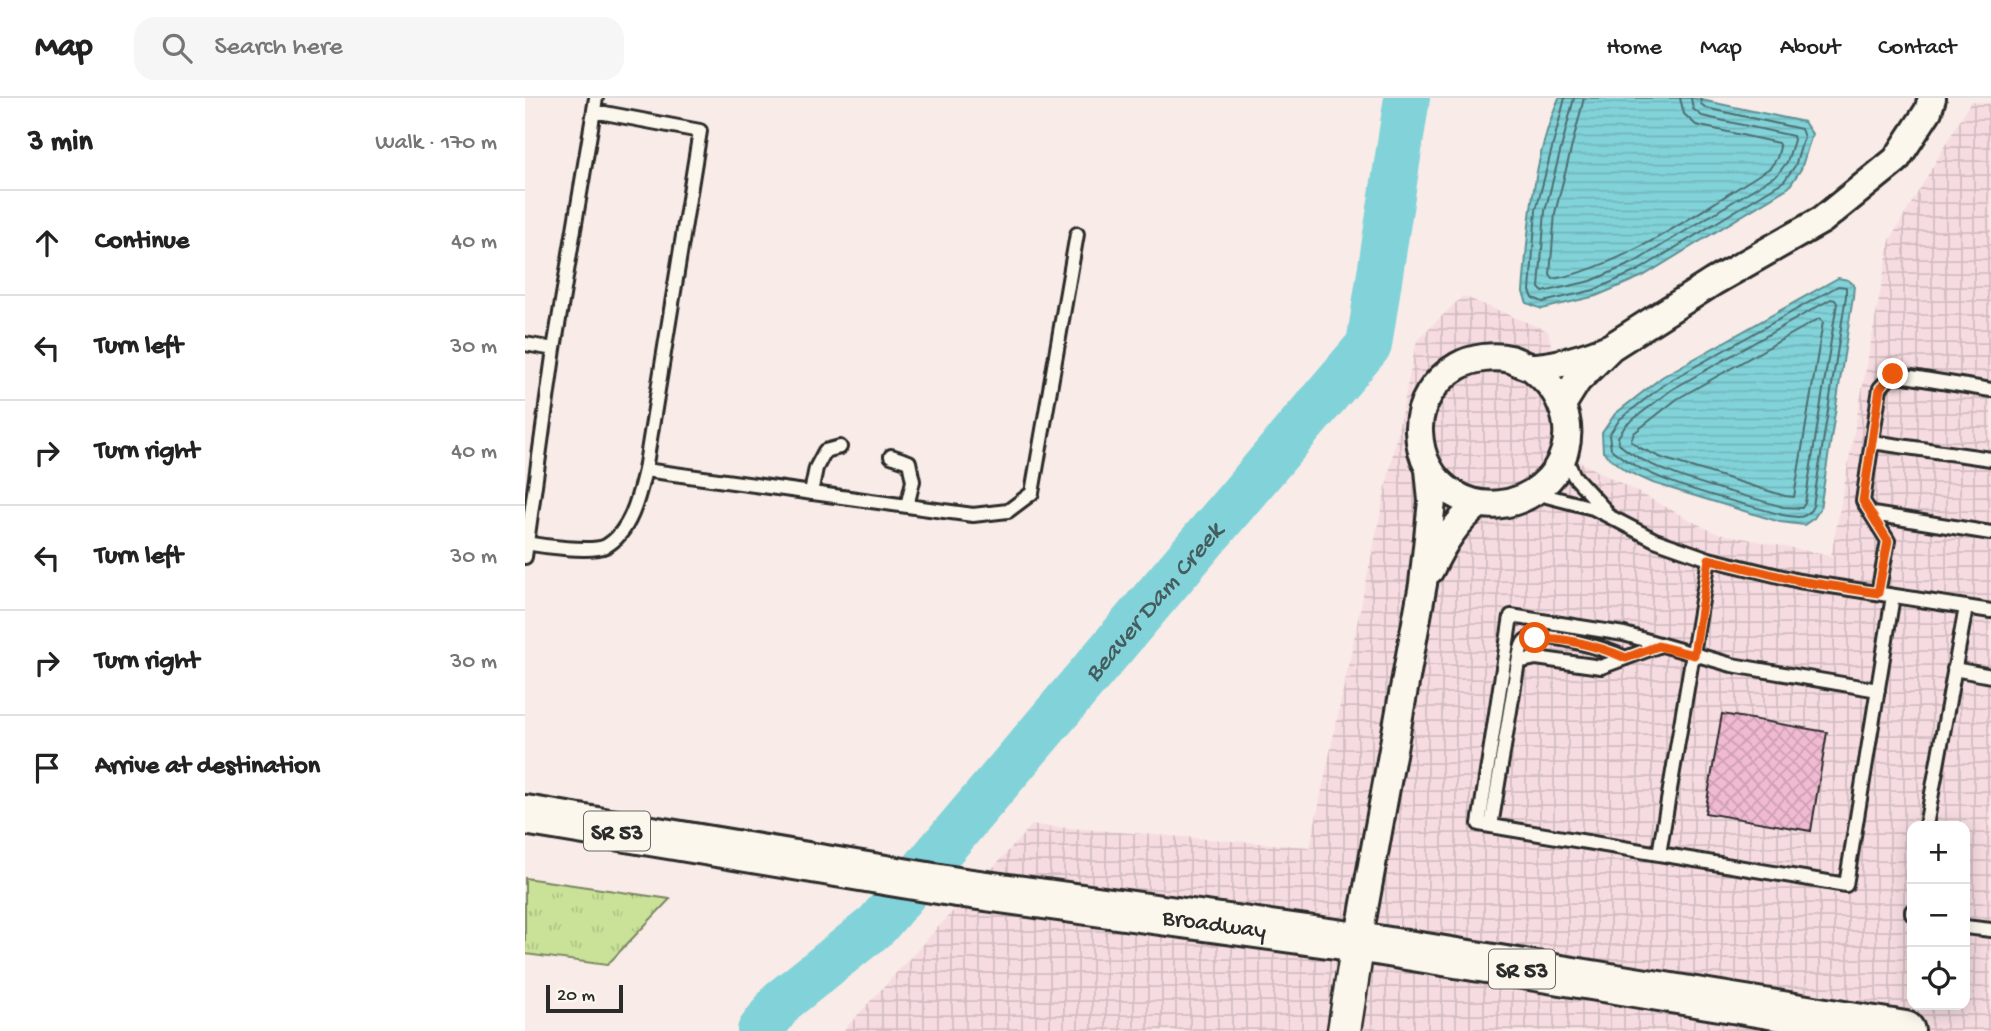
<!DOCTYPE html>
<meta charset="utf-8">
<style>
body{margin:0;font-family:"Gochi Hand",sans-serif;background:#f6f6f6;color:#222}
.controls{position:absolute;right:21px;bottom:21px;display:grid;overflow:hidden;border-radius:14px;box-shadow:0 4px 18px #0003}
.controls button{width:63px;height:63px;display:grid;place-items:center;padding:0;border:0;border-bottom:2px solid #e0e0e0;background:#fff;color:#222;font:35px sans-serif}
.scale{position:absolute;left:21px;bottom:18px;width:77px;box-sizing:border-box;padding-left:7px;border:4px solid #2b2b2b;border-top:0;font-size:19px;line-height:24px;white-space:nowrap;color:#2b2b2b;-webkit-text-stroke:5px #fbf7ec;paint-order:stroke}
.stop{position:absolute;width:21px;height:21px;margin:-16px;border:5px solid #ea580c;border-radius:50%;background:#fff}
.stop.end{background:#ea580c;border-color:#fff;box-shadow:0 2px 7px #0008}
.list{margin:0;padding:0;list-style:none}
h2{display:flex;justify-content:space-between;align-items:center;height:91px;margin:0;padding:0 28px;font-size:30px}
h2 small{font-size:23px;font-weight:400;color:#767676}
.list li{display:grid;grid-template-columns:46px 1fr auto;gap:21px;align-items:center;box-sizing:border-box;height:105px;padding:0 28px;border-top:2px solid #e0e0e0}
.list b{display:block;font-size:26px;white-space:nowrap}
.list em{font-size:23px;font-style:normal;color:#767676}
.icon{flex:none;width:38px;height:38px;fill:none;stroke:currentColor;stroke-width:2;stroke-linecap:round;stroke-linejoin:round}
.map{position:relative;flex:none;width:1466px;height:933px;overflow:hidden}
header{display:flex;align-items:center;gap:42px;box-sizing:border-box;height:98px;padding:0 35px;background:#fff;border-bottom:2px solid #e0e0e0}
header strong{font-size:33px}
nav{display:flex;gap:38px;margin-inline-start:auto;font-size:24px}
.search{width:490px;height:63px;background:#f6f6f6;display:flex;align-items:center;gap:18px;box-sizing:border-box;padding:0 24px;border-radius:21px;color:#767676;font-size:26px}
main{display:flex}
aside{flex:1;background:#fff}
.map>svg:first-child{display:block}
.industrial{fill:url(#industrial-grid);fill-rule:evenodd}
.grass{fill:url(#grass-tufts);stroke:#7a8662;stroke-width:2}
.water{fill:url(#water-rules);stroke:#5f9093;stroke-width:2}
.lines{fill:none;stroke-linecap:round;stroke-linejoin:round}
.shore{stroke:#4e6e71;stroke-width:2}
.river{stroke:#82d3d9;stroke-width:46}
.building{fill:url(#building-cross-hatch);stroke:#2b2b2b;stroke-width:2}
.service-casing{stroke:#2b2b2b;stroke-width:18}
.minor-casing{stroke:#2b2b2b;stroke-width:32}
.tertiary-casing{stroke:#2b2b2b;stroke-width:37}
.primary-casing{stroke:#2b2b2b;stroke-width:44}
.service{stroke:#fbf7ec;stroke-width:12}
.minor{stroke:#fbf7ec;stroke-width:26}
.tertiary{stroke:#fbf7ec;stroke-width:32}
.primary{stroke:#fbf7ec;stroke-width:38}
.route{stroke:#ea580c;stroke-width:9}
.labels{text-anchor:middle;stroke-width:6;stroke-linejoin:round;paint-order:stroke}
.shield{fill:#fbf7ec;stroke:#696865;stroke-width:2}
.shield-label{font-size:23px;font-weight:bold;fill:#2b2b2b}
.street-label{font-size:24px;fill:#2b2b2b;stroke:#fbf7ec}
.water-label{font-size:26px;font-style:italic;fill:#455d5f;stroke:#fbf7ec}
</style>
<header>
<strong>Map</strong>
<div class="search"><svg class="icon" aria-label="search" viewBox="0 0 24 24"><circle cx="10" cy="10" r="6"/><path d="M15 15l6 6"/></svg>Search here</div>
<nav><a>Home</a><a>Map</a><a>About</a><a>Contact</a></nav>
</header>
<main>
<aside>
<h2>3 min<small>Walk · 170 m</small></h2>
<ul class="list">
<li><svg class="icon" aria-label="ahead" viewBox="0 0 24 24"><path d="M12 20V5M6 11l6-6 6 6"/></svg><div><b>Continue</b></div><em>40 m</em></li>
<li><svg class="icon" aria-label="left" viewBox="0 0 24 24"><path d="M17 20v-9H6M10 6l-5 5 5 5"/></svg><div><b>Turn left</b></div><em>30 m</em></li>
<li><svg class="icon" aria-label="right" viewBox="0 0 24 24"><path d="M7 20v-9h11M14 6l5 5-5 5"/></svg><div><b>Turn right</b></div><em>40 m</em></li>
<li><svg class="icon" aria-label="left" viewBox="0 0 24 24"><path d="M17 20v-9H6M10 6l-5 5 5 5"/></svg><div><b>Turn left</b></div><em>30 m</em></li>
<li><svg class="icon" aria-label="right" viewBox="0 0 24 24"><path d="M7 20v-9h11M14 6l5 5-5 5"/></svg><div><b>Turn right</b></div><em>30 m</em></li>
<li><svg class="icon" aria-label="arrive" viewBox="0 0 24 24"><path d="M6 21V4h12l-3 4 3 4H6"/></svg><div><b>Arrive at destination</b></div></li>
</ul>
</aside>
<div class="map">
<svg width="1466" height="933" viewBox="0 0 1466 933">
<defs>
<pattern id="industrial-grid" width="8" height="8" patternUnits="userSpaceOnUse" patternTransform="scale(1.75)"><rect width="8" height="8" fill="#f6dce1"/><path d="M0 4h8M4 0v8" fill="none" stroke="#d3bdc1"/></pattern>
<pattern id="grass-tufts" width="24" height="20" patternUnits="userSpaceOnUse" patternTransform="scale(1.75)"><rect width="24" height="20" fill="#c9e298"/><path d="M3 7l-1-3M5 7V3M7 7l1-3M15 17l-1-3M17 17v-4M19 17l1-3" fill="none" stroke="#adc283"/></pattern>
<pattern id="water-rules" width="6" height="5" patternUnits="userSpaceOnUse" patternTransform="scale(1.75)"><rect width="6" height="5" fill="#82d3d9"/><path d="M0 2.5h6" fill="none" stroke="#70b5ba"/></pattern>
<pattern id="building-cross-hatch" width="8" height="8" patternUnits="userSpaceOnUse" patternTransform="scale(1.75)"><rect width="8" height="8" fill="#f0bad2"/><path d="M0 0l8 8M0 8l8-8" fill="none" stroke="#cea0b4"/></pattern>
</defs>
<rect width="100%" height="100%" fill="#f9ebe7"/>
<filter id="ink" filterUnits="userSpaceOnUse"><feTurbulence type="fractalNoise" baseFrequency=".0143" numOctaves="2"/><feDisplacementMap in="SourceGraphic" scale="14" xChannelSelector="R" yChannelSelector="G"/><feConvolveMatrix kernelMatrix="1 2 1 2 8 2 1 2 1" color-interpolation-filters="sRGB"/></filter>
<g filter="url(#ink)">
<path class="industrial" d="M1446,3L1466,6V933H318L507,727L785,749L892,242L938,198L1023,233L1052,362L1188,434L1306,458L1365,142ZM1387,728H1440V907H1387Z"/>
<path class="grass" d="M0,780L145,801L82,867L0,856Z"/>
<path class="water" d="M1034,0H1167L1279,24L1287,36L1276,71L1264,89L1118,178L1071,198L1017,211L1002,205L998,194C1003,129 1008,61 1034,0Z
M1313,180L1323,182L1329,187L1328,199L1295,411L1289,420L1279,427L1255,424L1128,385L1101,373L1078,354L1077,335L1090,316L1137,279Z"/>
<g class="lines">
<path class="shore" d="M1040,0L1011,112L1005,193L1008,200L1018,204L1069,192L1114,172L1259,83L1270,68L1279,39L1276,31L1181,10L1176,6L1175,0
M1049,0L1020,113L1014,190L1018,194L1066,183L1110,164L1253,76L1262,64L1269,42L1268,38L1177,18L1168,11L1166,0
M1059,0L1030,115L1025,177L1028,181C1103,168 1180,109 1245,70L1252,60L1255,49L1253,45L1171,27L1159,16L1155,0
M1313,188L1321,189V198L1288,408C1281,423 1271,419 1257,417C1204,401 1126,386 1086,351L1084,337L1095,321L1141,285Z
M1306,201L1310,202L1312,205L1280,405L1277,410L1258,409C1210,394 1130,378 1094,346L1093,339L1101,327L1146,292Z
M1295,220L1298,224L1269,399L1260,398L1137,360L1115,350L1106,343L1109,335L1152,301Z"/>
<path class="river" id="s1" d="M235,933L257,903L352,827L844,247L882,0"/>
</g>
<path class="building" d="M1197,616L1302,634L1286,733L1180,715Z"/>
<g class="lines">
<defs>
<path id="service" d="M0,246L29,251
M1347,344L1466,361
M1039,357L1049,378L1080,412
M366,358L384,364L388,383L382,408
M120,372L448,417L483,413L507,395L552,136
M286,395L291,370L300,353L315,349
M1010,395L1068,410L1130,442L1184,461L1274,483L1466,513
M1348,416L1466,435
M0,445C17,448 67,455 81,448C106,434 114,397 120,372L175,33L69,13
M0,459L29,251L71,0
M1184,461L1134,756L1321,787L1368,498
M1353,495L1363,443L1338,403L1355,290L1368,276L1466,292
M993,564C995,557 995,548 1000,543C1017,530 1083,552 1101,560
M1429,571L1466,578
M966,728L993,564L1011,560L1076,569L1133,548
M1401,728L1441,509
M1134,756L954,726L986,518L1099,536L1207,567L1353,592
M1387,813V816
M1440,829L1466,832"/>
<path id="minor" d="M1006,269C1019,280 1030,290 1036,306C1065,371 988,432 929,396C906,382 895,359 894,333C893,306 910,281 933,268C947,260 969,257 985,261C993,263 1001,270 1010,269C1037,267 1062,259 1086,249
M1037,307L1052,283L1086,249L1188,184L1297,122L1371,62L1403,13L1407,0
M905,472C918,445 931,424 954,406
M833,844L898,486L907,403L904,371"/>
<path id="tertiary" d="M819,933L833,844"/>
<g id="primary">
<path id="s2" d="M0,717L432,789L833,844L1380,933"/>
</g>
</defs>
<use href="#service" class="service-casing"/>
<use href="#minor" class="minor-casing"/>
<use href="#tertiary" class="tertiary-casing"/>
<use href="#primary" class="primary-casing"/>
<use href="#service" class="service"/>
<use href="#minor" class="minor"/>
<use href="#tertiary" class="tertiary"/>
<use href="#primary" class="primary"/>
</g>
</g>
<g class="lines" filter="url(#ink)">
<path class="route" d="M1010,540C1041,540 1073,548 1101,560L1133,548L1169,557L1184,461L1274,483L1353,495L1363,443L1338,403L1355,290L1368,276"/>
</g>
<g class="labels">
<g class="shield">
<rect x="59" y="713.5" width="66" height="39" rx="5"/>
<rect x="964" y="851.5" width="66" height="39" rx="5"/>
</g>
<g class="shield-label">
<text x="92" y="741">SR 53</text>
<text x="997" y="879">SR 53</text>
</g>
<g class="street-label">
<text dy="8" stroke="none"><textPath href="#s2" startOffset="698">Broadway</textPath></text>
</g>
<g class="water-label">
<text dy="9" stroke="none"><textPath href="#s1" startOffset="584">Beaver Dam Creek</textPath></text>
</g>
</g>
</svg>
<div class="controls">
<button>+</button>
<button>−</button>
<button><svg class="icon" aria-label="locate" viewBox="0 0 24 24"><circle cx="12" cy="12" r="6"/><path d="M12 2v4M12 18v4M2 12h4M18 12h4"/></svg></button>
</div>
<div class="scale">20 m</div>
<div class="stop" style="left:1010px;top:540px"></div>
<div class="stop end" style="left:1368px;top:276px"></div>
</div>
</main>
